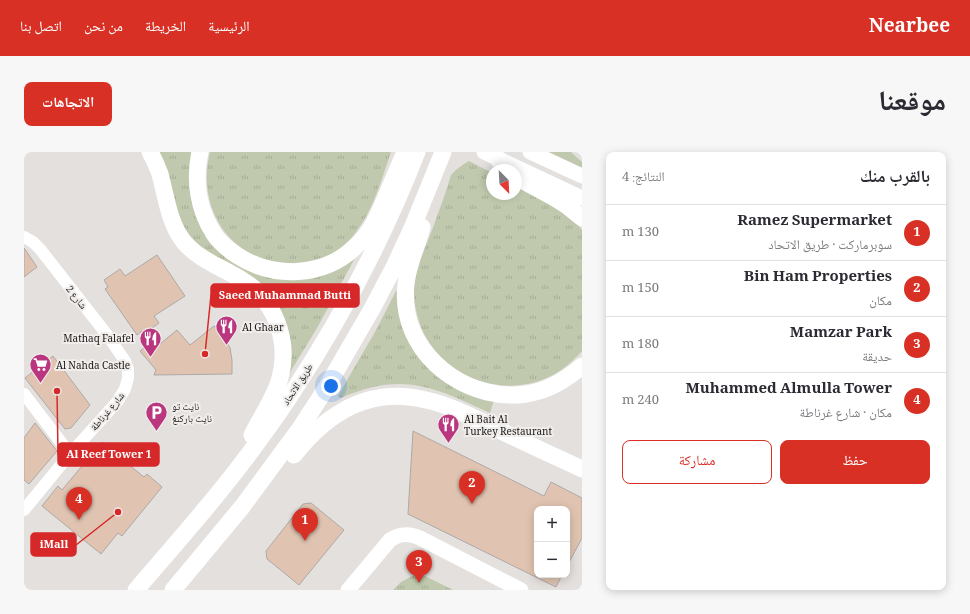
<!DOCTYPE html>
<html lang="ar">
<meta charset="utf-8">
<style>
body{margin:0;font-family:Georgia,"Noto Naskh Arabic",serif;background:#f7f7f7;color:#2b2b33;direction:rtl}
.controls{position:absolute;right:12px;bottom:12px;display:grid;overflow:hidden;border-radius:8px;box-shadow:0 2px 10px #0003}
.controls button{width:36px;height:36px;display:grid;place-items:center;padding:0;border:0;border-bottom:1px solid #e1e1e2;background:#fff;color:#2b2b33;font:20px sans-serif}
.compass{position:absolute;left:462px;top:12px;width:36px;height:36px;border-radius:50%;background:#fff;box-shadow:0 2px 10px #0003;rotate:156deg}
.you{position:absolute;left:307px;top:234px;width:14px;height:14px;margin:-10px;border:3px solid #fff;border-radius:50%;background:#1a73e8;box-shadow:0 0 0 6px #1a73e833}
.badge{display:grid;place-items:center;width:26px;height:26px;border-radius:50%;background:#d93025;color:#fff;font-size:13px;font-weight:700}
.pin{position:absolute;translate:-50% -33px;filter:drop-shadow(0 1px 2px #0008)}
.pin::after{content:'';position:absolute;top:21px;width:14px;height:12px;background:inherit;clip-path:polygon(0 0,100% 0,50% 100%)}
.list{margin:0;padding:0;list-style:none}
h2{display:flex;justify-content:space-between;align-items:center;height:52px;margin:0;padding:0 16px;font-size:17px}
h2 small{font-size:13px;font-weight:400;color:#7c7c81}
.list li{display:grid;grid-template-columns:26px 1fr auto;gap:12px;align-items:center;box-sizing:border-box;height:56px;padding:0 16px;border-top:1px solid #e1e1e2}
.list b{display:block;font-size:15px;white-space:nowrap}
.list p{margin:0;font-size:13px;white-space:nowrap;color:#7c7c81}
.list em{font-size:13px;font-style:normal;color:#7c7c81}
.actions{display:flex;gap:8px;padding:12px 16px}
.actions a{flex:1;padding:9px 0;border:1px solid #d93025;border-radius:8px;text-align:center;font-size:14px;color:#d93025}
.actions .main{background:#d93025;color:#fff}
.map{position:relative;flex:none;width:558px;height:438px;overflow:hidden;direction:ltr;border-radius:8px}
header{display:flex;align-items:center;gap:24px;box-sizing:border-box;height:56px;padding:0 20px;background:#d93025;color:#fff}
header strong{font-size:19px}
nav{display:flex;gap:22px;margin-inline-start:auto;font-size:14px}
.intro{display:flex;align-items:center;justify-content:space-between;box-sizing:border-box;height:96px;padding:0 24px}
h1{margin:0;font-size:28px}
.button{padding:10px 18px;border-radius:8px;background:#d93025;color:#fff;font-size:14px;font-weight:700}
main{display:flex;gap:24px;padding:0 24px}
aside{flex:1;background:#fff;border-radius:8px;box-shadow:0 2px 10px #0003}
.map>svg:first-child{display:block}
.grass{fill:url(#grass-tufts)}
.garden{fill:#c0c9ad}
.building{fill:#e0c4b1;stroke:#aca9a7}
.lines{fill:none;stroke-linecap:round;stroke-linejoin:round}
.minor{stroke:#fff;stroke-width:12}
.major{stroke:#fff;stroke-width:15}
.highway{stroke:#fff;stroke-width:17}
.labels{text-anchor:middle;stroke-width:4;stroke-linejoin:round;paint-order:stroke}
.street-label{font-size:10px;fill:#1a1918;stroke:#f0edeb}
.poi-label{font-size:10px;fill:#1a1918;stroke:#f0edeb;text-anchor:start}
.leader{fill:none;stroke:#d62828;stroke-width:1.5}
.callout-dot{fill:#d62828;stroke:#f0edeb;stroke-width:1.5}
.callout{fill:#d62828;stroke:#d62828;stroke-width:1.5}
.callout-label{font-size:11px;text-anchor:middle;font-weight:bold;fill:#fff}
</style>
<header>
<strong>Nearbee</strong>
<nav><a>الرئيسية</a><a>الخريطة</a><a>من نحن</a><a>اتصل بنا</a></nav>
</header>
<div class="intro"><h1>موقعنا</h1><a class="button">الاتجاهات</a></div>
<main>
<aside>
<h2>بالقرب منك<small>النتائج: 4</small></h2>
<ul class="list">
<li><span class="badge">1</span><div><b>Ramez Supermarket</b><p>سوبرماركت · طريق الاتحاد</p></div><em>130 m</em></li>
<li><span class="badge">2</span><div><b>Bin Ham Properties</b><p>مكان</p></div><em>150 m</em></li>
<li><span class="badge">3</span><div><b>Mamzar Park</b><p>حديقة</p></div><em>180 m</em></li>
<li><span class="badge">4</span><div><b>Muhammed Almulla Tower</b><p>مكان · شارع غرناطة</p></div><em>240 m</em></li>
</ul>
<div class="actions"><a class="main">حفظ</a><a>مشاركة</a></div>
</aside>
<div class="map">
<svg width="558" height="438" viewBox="0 0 558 438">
<defs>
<pattern id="grass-tufts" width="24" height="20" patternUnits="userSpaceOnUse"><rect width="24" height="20" fill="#c0c9ad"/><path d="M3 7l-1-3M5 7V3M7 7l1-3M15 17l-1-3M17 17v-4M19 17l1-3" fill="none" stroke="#a4ac94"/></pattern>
</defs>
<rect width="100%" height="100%" fill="#e3e0de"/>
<path class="grass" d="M134,0H171V56L240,124C279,133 297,125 331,106L293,176L265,222C267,207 267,196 264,181L181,101L162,80L156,68Z
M186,0H367C356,32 346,71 319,94C309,103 294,108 280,110C215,120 170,62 186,0Z
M445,9L468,21V42H492V33C508,42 524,51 539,61C545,66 553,71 558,78V199C549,209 539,218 527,224C483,246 428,229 403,187C395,174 391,158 390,143C389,119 403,93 411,70C415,58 420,46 424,33C425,30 426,24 428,22C432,17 440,12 445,9Z
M372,139H374L383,181L470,248L466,261C410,235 378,219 317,246L315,245L314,244L315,242L351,180Z
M390,423H399L429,438H369L377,430Z"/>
<path class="garden" d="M525,0H547L558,10V16Z"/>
<path class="building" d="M0,96L13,115L0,125Z
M133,103L161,144L130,164L135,171L124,179L136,192L153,178L166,193L190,174L199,184L206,196L208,208V222L130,223L132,218L116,199L126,191L118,179L113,183L81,137L84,135L80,128L96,117L101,124Z
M29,204L66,253L47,276L41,277L1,226Z
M11,271L33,299L5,332L0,328V286Z
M389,279L520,344L527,330L558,346V386L543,414V357H513V423H538L532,435L384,362Z
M78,290L90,300L92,298L101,305L99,308L120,325L123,322L138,335L98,384L94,381L77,402L18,354L34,334L38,338Z
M287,351L320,378L275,433L243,407L242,399L279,352Z"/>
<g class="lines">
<path class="minor" d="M0,85L9,90L16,97L84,184L101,209L104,217V226L101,237L93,250L46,302L0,358
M0,242L46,302"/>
<path class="major" d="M460,0L558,46
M506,0L558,24
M324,438L366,388C376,381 385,381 396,386L497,438"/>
<path class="highway" d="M126,0C130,7 133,14 136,22C142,44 145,72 160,90C176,109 198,115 218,128C251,148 266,189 256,226C251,245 237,265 228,283
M176,0C170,28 174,57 190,82C196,91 205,98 214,104C250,127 299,125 330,96C347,81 355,62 363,42C369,28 375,14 381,0
M474,7L484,18
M492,25L531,46L542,53L558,66
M398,75C395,88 389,100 386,113C381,129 380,145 383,161C393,213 450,250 502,242C524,239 542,228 558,214
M270,303C304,260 346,234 402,248C425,253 446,264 467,274C497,289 528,303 558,317
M112,438C153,390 196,342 233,291C245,275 257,258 268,241C318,165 360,85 393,0
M149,438L218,355L277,275L301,238L349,155L370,115L389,74L419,0"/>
</g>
<defs>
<symbol id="restaurant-pin" viewBox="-11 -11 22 30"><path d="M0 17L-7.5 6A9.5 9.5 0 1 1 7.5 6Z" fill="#ba3780" stroke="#f0edeb"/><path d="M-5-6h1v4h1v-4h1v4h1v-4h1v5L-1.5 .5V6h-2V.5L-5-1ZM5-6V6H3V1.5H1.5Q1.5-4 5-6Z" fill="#fff"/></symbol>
<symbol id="supermarket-pin" viewBox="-11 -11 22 30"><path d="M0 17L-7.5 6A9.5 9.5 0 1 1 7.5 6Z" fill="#ba3780" stroke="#f0edeb"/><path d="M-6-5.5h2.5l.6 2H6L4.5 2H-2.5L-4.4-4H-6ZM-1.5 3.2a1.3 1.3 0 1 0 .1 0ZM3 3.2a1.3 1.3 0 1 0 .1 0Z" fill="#fff"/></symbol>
<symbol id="parking-pin" viewBox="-11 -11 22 30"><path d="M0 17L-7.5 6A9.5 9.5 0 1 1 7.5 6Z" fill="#ba3780" stroke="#f0edeb"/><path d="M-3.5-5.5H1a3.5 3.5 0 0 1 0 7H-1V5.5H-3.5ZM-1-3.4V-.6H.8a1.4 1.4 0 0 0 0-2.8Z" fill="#fff"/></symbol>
</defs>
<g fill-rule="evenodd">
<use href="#restaurant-pin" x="190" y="162" width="25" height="34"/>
<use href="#restaurant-pin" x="114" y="174" width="25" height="34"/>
<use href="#supermarket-pin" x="4" y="200" width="25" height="34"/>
<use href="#parking-pin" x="120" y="248" width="25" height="34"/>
<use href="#restaurant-pin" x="412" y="260" width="25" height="34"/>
</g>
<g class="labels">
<g class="street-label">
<text transform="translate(53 145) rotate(52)" y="4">شارع 2</text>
<text transform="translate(273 232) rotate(-57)" y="4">طريق الاتحاد</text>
<text transform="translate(83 259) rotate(-50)" y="4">شارع غرناطة</text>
</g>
<g class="poi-label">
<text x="218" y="179">Al Ghaar</text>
<text x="110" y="190" text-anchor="end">Mathaq Falafel</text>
<text x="32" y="217">Al Nahda Castle</text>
<text x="148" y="258">نايت تو<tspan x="148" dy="12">نايت باركنغ</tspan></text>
<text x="440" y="271">Al Bait Al<tspan x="440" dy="12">Turkey Restaurant</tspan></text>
</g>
</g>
<path class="leader" d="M181 202L187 143M33 239L34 303M94 360L52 393"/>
<g class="callout-dot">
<circle cx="181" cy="202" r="4"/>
<circle cx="33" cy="239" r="4"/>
<circle cx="94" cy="360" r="4"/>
</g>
<g class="callout">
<rect x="187" y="132" width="148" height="23" rx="4"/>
<rect x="34" y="291" width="101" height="23" rx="4"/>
<rect x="7" y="381" width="45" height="23" rx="4"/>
</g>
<g class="callout-label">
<text x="261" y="147">Saeed Muhammad Butti</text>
<text x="85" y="306">Al Reef Tower 1</text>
<text x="30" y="396">iMall</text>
</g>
</svg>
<div class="controls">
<button>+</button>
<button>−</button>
</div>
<svg class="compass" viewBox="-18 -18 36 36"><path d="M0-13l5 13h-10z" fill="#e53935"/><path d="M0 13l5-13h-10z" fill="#7c7c81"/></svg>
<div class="you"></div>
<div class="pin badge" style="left:281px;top:389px">1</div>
<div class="pin badge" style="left:448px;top:352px">2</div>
<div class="pin badge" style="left:395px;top:431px">3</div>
<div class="pin badge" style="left:55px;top:368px">4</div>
</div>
</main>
